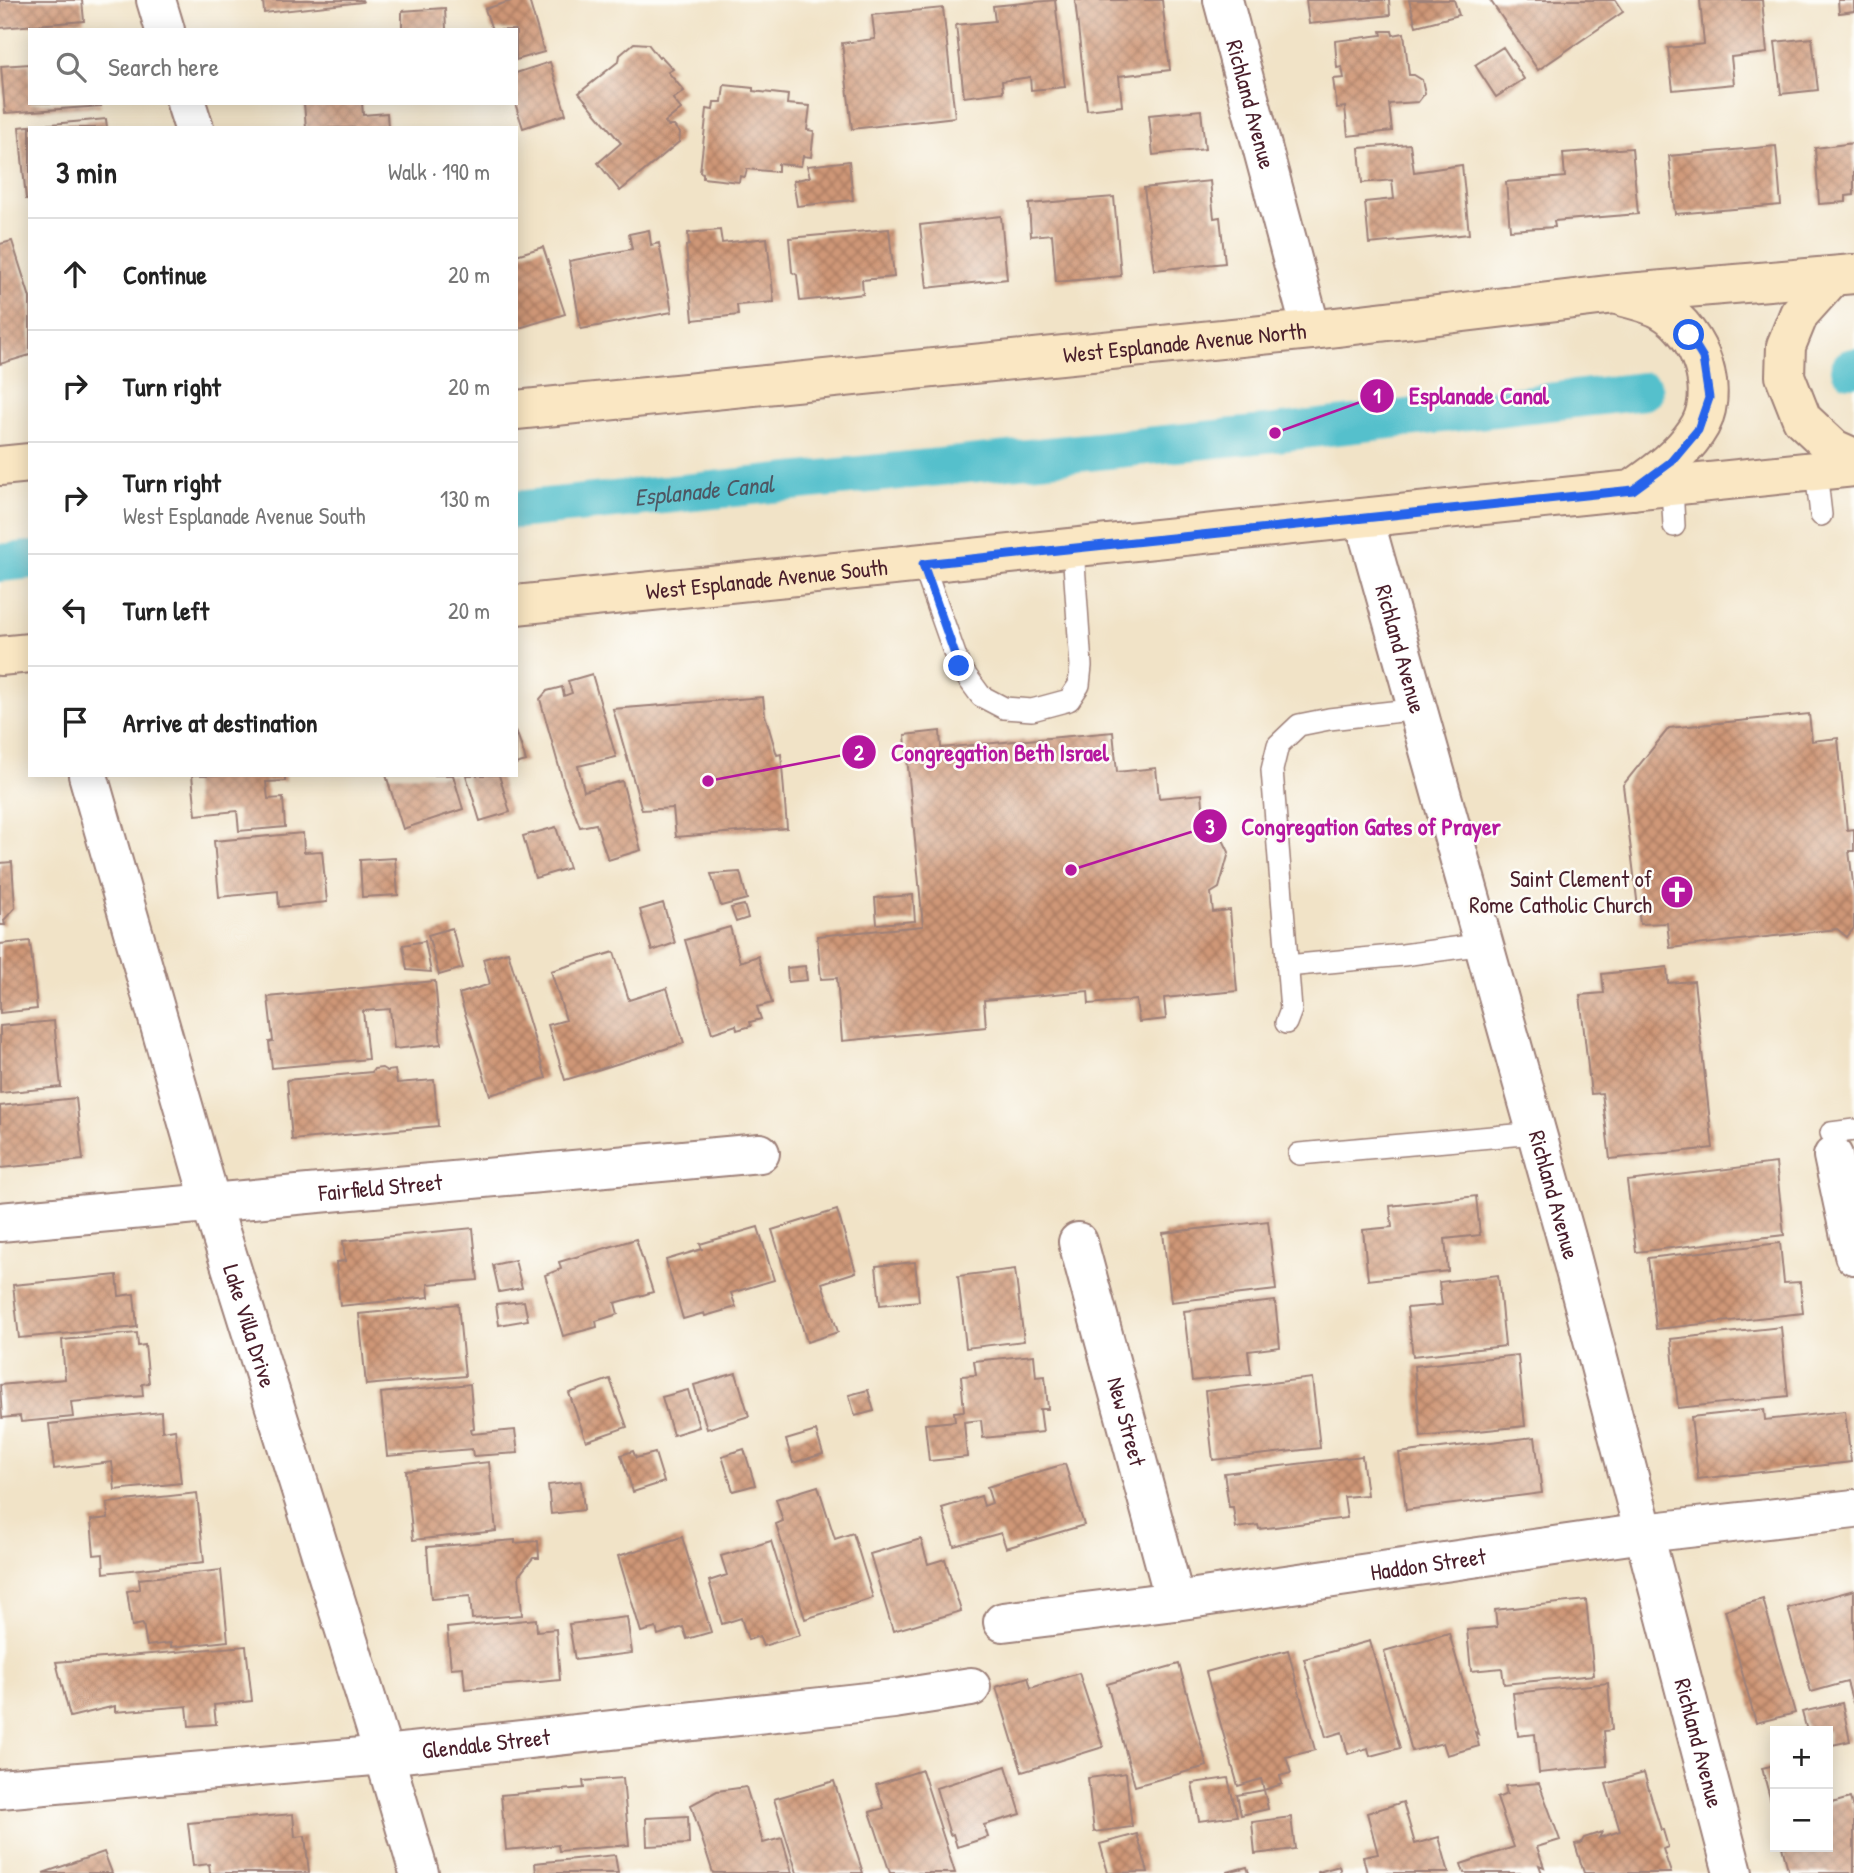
<!DOCTYPE html>
<meta charset="utf-8">
<style>
body{margin:0;font-family:"Patrick Hand",sans-serif;background:#f2f2f2;color:#222}
.controls{position:absolute;right:21px;bottom:21px;display:grid;overflow:hidden;border-radius:0px;box-shadow:0 4px 18px #0003}
.controls button{width:63px;height:63px;display:grid;place-items:center;padding:0;border:0;border-bottom:2px solid #e0e0e0;background:#fff;color:#222;font:35px sans-serif}
.stop{position:absolute;width:21px;height:21px;margin:-16px;border:5px solid #2563eb;border-radius:50%;background:#fff}
.stop.end{background:#2563eb;border-color:#fff;box-shadow:0 2px 7px #0008}
.list{margin:0;padding:0;list-style:none}
h2{display:flex;justify-content:space-between;align-items:center;height:91px;margin:0;padding:0 28px;font-size:30px}
h2 small{font-size:23px;font-weight:400;color:#767676}
.list li{display:grid;grid-template-columns:46px 1fr auto;gap:21px;align-items:center;box-sizing:border-box;height:112px;padding:0 28px;border-top:2px solid #e0e0e0}
.list b{display:block;font-size:26px;white-space:nowrap}
.list p{margin:0;font-size:23px;white-space:nowrap;color:#767676}
.list em{font-size:23px;font-style:normal;color:#767676}
.icon{flex:none;width:38px;height:38px;fill:none;stroke:currentColor;stroke-width:2;stroke-linecap:round;stroke-linejoin:round}
.map{position:relative;flex:none;width:1854px;height:1873px;overflow:hidden}
.search{position:absolute;background:#fff;box-shadow:0 4px 18px #0003;left:28px;top:28px;width:490px;height:77px;display:flex;align-items:center;gap:18px;box-sizing:border-box;padding:0 24px;border-radius:0px;color:#767676;font-size:26px}
.panel{position:absolute;background:#fff;box-shadow:0 4px 18px #0003;left:28px;top:126px;width:490px;height:651px;border-radius:0px}
.map>svg:first-child{display:block}
.lines{fill:none;stroke-linecap:round;stroke-linejoin:round}
.canal{stroke:#54c0cc;stroke-width:38}
.building{fill:url(#building-cross-hatch)}
.lane-casing{stroke:#9e8179;stroke-width:24}
.street-casing{stroke:#9e8179;stroke-width:42}
.secondary-casing{stroke:#9e8179;stroke-width:42}
.lane{stroke:#fff;stroke-width:21}
.street{stroke:#fff;stroke-width:38}
.secondary{stroke:#fae7c3;stroke-width:38}
.route{stroke:#2563eb;stroke-width:9}
.labels{text-anchor:middle;stroke-width:5;stroke-linejoin:round;paint-order:stroke}
.street-label{font-size:23px;fill:#4a1f2b;stroke:#fdfcf7}
.poi-label{font-size:23px;fill:#4a1f2b;stroke:#fdfcf7;text-anchor:end}
.water-label{font-size:24px;font-style:italic;fill:#4e5763;stroke:#fdfcf7}
.leader{fill:none;stroke:#b5179e;stroke-width:2.5}
.callout-dot{fill:#b5179e;stroke:#fdfcf7;stroke-width:2.5}
.mark-label{font-size:21px;text-anchor:middle;font-weight:bold;fill:#fff}
.callout-label{font-size:24px;text-anchor:middle;font-weight:bold;fill:#b5179e;stroke:#fdfcf7;stroke-width:5;stroke-linejoin:round;paint-order:stroke}
</style>
<div class="map">
<svg width="1854" height="1873" viewBox="0 0 1854 1873">
<defs>
<pattern id="building-cross-hatch" width="8" height="8" patternUnits="userSpaceOnUse" patternTransform="scale(1.75)"><rect width="8" height="8" fill="#cf9777"/><path d="M0 0l8 8M0 8l8-8" fill="none" stroke="#aa7b62"/></pattern>
</defs>
<rect width="100%" height="100%" fill="#fdfcf7"/>
<filter id="ink" filterUnits="userSpaceOnUse"><feTurbulence type="fractalNoise" baseFrequency=".0143" numOctaves="2"/><feDisplacementMap in="SourceGraphic" scale="14" xChannelSelector="R" yChannelSelector="G"/><feConvolveMatrix kernelMatrix="1 2 1 2 8 2 1 2 1" color-interpolation-filters="sRGB"/></filter>
<filter id="wash" filterUnits="userSpaceOnUse"><feTurbulence type="fractalNoise" baseFrequency=".00686" numOctaves="4" result="noise"/><feDisplacementMap in="SourceGraphic" scale="28" xChannelSelector="R" yChannelSelector="G"/><feGaussianBlur stdDeviation="1.57" result="paint"/><feColorMatrix in="noise" values="0 0 0 0 0 0 0 0 0 0 0 0 0 0 0 0 0 1.4 0 .05"/><feComposite in="paint" operator="in"/></filter>
<g filter="url(#wash)">
<rect width="100%" height="100%" fill="#f1e3c7"/>
<g class="lines">
<g class="canal">
<path d="M1850,368L1854,367"/>
<path id="s1" d="M516,510L1275,433L1644,391"/>
<path d="M0,563L30,560"/>
</g>
</g>
<g id="blocks">
<path class="building" d="M0,0H82L84,21L0,28Z
M263,0H362L363,2L264,13Z
M514,0H529L544,52L516,60V30H492L485,9Z
M1055,0L1065,87L1031,90L1030,77L1002,81L1003,92L964,97L956,25L995,21L993,6Z
M1075,0H1162L1170,70L1119,76L1122,106L1087,110Z
M1306,0H1389L1390,15L1309,24Z
M1409,0H1454L1459,15L1416,26Z
M1490,0H1615L1623,12L1538,70Z
M1700,0H1762L1767,53L1731,57L1734,84L1673,90L1668,48L1704,44Z
M1838,0H1854V11L1839,13Z
M445,8L446,30H402V11Z
M943,8L955,117L852,129L842,43L875,39L872,15Z
M1381,31H1392L1393,35L1404,33L1409,75H1414L1422,80L1425,93L1418,102L1389,104L1392,131L1348,136L1345,107L1337,108L1333,79L1344,78L1342,67L1337,68L1335,41L1382,35Z
M1812,38L1818,90L1781,94L1775,42Z
M634,43L648,44L659,58L661,56L673,69L668,72L684,91L673,99L681,109L665,122L668,126H674L680,133L679,142L620,191L598,163L621,143L579,93L619,61L620,55Z
M1503,47L1524,79L1496,97L1475,65Z
M550,62L566,114L523,128L515,103L516,73Z
M30,64V103H100L101,106L5,113L1,66Z
M724,85L753,88V91L788,95L787,104L810,106L807,130L814,131L811,157L803,156L801,166L778,164V172L747,169L745,177L740,176L739,182L703,178V173L700,172L707,109L713,110L714,102H722Z
M304,103H362L363,115L387,113L388,128H306Z
M1201,110L1205,149L1153,155L1149,115Z
M106,119L107,128H30V199H26L19,127Z
M1854,143V195L1846,196V202L1819,204L1815,148Z
M1410,144L1414,172L1462,165L1469,234L1369,244L1365,202L1394,199L1392,180L1362,183L1359,148Z
M1776,146L1781,205L1675,214L1669,156Z
M1632,148L1638,214L1554,221L1555,227L1510,230L1506,182L1565,177L1563,153Z
M849,161L853,200L797,206L793,181L810,177L807,166Z
M1210,181L1214,218L1220,217L1225,263L1154,270L1144,188Z
M1114,197L1121,276L1056,282L1052,234L1031,236L1029,204Z
M1001,216L1007,279L927,288L920,225Z
M889,229L894,277L862,280L863,294L800,301L797,275L792,272L789,238Z
M649,230L651,245L659,243L672,312L581,329L569,261L632,249L629,234Z
M720,230L722,243L767,238L774,302L737,305L738,315L693,320L686,246L689,245L688,233Z
M12,241L30,298V355L0,364V244Z
M543,247L565,314L516,329V255Z
M592,674L616,757L578,766L584,791L622,781L641,850L608,860L596,824L580,827L564,785L540,699L547,691L562,687L564,696L572,693L568,681Z
M763,697L765,715L777,755L781,754L787,828L676,837L673,808L642,810L613,709Z
M1809,714L1812,741L1838,738L1847,830L1854,829V851H1849L1854,891V928L1847,937L1837,929L1670,948L1667,923L1640,924L1623,785L1669,728Z
M516,730L526,761L516,764Z
M940,731L941,748L1113,732L1117,772L1156,768L1159,798L1202,794L1204,816L1213,819L1229,852L1219,888L1211,893L1213,912L1230,910L1237,991L1164,998L1166,1019L1139,1022L1136,1000L1089,1004L1088,991L984,1000L986,1027L842,1041L837,978L821,979L817,936L923,926L905,735Z
M192,775H285V781L266,782L268,799L283,798L285,827L239,831L237,811L196,815Z
M386,775H453L463,809L403,829Z
M466,775H499L510,812L480,821Z
M556,827L569,868L535,878L523,836Z
M303,833L304,852L322,851L327,902L279,907L278,891L219,897L214,841Z
M395,858L398,895L362,897L360,860Z
M12,862L15,908L4,920L5,925H0V863Z
M740,872L747,899L721,906L711,874Z
M913,895L915,921L877,924L875,898Z
M663,903L675,943L652,951L640,910Z
M744,905L748,918L736,922L731,908Z
M730,927L740,962L758,956L772,1003L757,1007L761,1019L750,1022L751,1026L737,1030L736,1025L712,1033L685,940Z
M452,928L463,968L439,975L428,935Z
M30,941L37,1009L0,1013V944Z
M425,941L431,972L407,970L403,945Z
M508,952L546,1078L490,1095L459,994L490,984L483,959Z
M614,952L629,1000L667,988L684,1043L565,1080L548,1025L566,1020L551,971Z
M805,966L807,980L788,982L787,968Z
M1667,967L1668,983L1694,981L1713,1148L1610,1159L1602,1093L1591,1094L1580,995L1604,993L1602,974Z
M435,981L441,1044L394,1049L390,1009L363,1011L368,1059L272,1068L269,1042L273,1041L268,997Z
M54,1021L61,1087L0,1093V1026Z
M382,1068L387,1071L395,1070L397,1083L434,1080L438,1126L292,1140L287,1080L372,1072L374,1069Z
M76,1098L83,1160L0,1168V1106Z
M1776,1163L1784,1235L1636,1252L1627,1181Z
M1476,1196L1480,1235L1445,1239L1448,1271L1368,1280L1363,1230L1392,1227L1390,1206Z
M837,1210L856,1272L822,1283L838,1332L807,1342L772,1230Z
M1268,1221L1276,1290L1171,1302L1163,1233Z
M758,1227L774,1280L731,1293L736,1307L705,1316L704,1313L683,1319L666,1260L702,1249L700,1244Z
M473,1228L478,1280L428,1284L429,1297L340,1306L336,1262L345,1261L343,1241Z
M636,1239L653,1292L615,1303L618,1314L596,1321L597,1327L563,1336L545,1275L561,1269L559,1262Z
M1780,1243L1784,1283L1800,1282L1803,1313L1656,1329L1648,1258Z
M515,1260L522,1288L499,1292L493,1265Z
M915,1262L919,1301L880,1305L876,1266Z
M1015,1269L1024,1341L966,1348L958,1276Z
M117,1275L119,1296L134,1294L137,1327L19,1338L13,1285Z
M1498,1275L1505,1346L1413,1356L1407,1308L1442,1305L1439,1282Z
M524,1301L528,1320L499,1325L496,1304Z
M1275,1301L1280,1347L1248,1351L1251,1374L1192,1381L1184,1311Z
M458,1304L465,1376L366,1385L359,1314Z
M1781,1327L1788,1396L1678,1408L1671,1339Z
M137,1333L138,1346L145,1345L149,1383L142,1384L143,1396L71,1402L73,1417L21,1422L20,1416L2,1418L0,1385L65,1379L62,1340Z
M1034,1355L1036,1377L1045,1376L1048,1409H1040L1043,1432L983,1438L981,1420L964,1422L967,1457L929,1461L925,1424L955,1421L954,1412L964,1411L961,1376L976,1375L974,1361Z
M1518,1355L1525,1426L1421,1437L1414,1366Z
M736,1373L749,1416L707,1429L694,1385Z
M1312,1378L1320,1448L1213,1460L1205,1391Z
M610,1379L627,1427L586,1441L569,1393Z
M470,1384L474,1429L471,1430L472,1434L515,1430L518,1453L473,1456L472,1449L387,1456L381,1393Z
M688,1390L699,1427L673,1435L662,1397Z
M868,1390L874,1411L855,1416L849,1395Z
M1764,1409L1765,1420L1845,1411L1851,1462L1698,1479L1691,1417Z
M161,1412L162,1431L175,1429L181,1483L115,1490L112,1462L54,1469L49,1424Z
M816,1431L823,1454L793,1463L786,1440Z
M1535,1437L1542,1493L1406,1510L1399,1453Z
M744,1449L755,1485L733,1491L722,1456Z
M633,1451L636,1458L655,1453L664,1482L633,1492L621,1455Z
M1362,1456L1367,1495L1344,1497L1347,1518L1259,1529L1258,1525L1236,1528L1233,1507H1229L1224,1473Z
M489,1462L496,1531L413,1540L406,1471Z
M1065,1464L1084,1525L1006,1548L1001,1533L954,1546L942,1508L981,1496L984,1506L992,1503L987,1487Z
M581,1481L584,1510L551,1514L548,1485Z
M818,1486L835,1539L853,1533L873,1598L805,1619L776,1524L783,1521L776,1499Z
M197,1493L204,1562L104,1573L103,1554L94,1555L91,1520L108,1518L107,1503Z
M682,1537L711,1632L687,1639L683,1627L658,1635L656,1628L641,1632L618,1556Z
M921,1539L928,1564L945,1559L961,1611L893,1631L870,1554Z
M515,1540V1543L538,1541L539,1558H533L519,1575L522,1615L472,1619L470,1596L431,1599L427,1547Z
M771,1541L800,1635L763,1646L759,1636L748,1640L741,1618L722,1624L709,1581L727,1575L721,1556Z
M221,1570L228,1641L171,1647V1643L147,1646L143,1624L132,1626L127,1591L140,1589L139,1579Z
M1854,1590V1703H1853L1847,1682L1811,1692L1788,1608Z
M1763,1599L1795,1713L1756,1723L1725,1610Z
M1586,1600L1594,1675L1504,1684L1502,1668L1471,1671L1467,1630L1497,1627L1495,1610Z
M627,1617L632,1653L575,1660L569,1624Z
M536,1619L537,1631L556,1629L560,1680L465,1689L463,1667L451,1668L447,1628Z
M1449,1633L1478,1734L1475,1732L1479,1746L1447,1755L1443,1743L1412,1751L1384,1651Z
M1370,1641L1400,1748L1370,1756L1368,1748L1348,1754L1342,1732L1326,1737L1304,1659Z
M246,1646L252,1701L214,1705L216,1724L189,1726L187,1706L115,1712V1706L70,1717L56,1662Z
M1288,1650L1315,1750L1286,1757L1291,1773L1280,1776L1282,1784L1264,1790L1261,1779L1238,1786L1206,1672Z
M1179,1664L1207,1766L1135,1786L1107,1684Z
M1079,1673L1103,1747L1022,1772L996,1687L1028,1677L1031,1688Z
M1608,1683L1612,1730L1604,1731L1607,1766L1539,1773L1535,1734L1518,1736L1513,1693Z
M1842,1703L1850,1741L1828,1746V1731H1807L1802,1712Z
M1775,1765V1813H1774L1762,1768Z
M1006,1766L1021,1814L984,1825L988,1837L957,1847L953,1834L950,1835L936,1788Z
M922,1770L955,1873H890L870,1812L884,1808L876,1785Z
M1126,1773L1132,1827L1094,1832L1088,1778Z
M1644,1773L1661,1830H1663L1668,1847L1663,1849L1671,1873H1584L1575,1844L1581,1843L1584,1838L1602,1832L1599,1838L1620,1831L1606,1784Z
M623,1778L629,1845L559,1851L558,1845L506,1850L501,1795L584,1788L583,1781Z
M1228,1778L1237,1816L1199,1821L1192,1783Z
M834,1781L863,1873H797L774,1799Z
M1539,1783L1560,1840L1537,1847L1544,1867L1539,1865L1542,1873H1464L1461,1864L1514,1847L1497,1798L1507,1794L1505,1786Z
M746,1787L763,1843L782,1838L792,1873H713L691,1805L717,1791Z
M1264,1790L1268,1809L1241,1815L1237,1795Z
M1850,1798L1854,1812V1873H1789L1782,1847H1828V1804Z
M1403,1802L1415,1844L1439,1837L1449,1873H1367L1363,1857L1378,1854L1367,1813Z
M293,1814L295,1837L305,1836L309,1873H210L209,1864L193,1866L188,1823Z
M688,1816L689,1844L647,1846L646,1818Z
M1291,1817L1295,1849L1255,1854L1252,1822Z
M1137,1834L1148,1872L1108,1873L1100,1844Z
M104,1852L112,1873H43Z
M615,1855L618,1873H536L535,1863Z
M1339,1866L1341,1873H1318V1872Z
M1247,1867L1249,1873H1227V1872Z"/>
</g>
</g>
<g filter="url(#ink)">
<use href="#blocks" fill-opacity="0" stroke="#9e8179" stroke-width="2"/>
<g class="lines">
<defs>
<path id="lane" d="M1816,471L1821,515
M1672,486L1674,526
M923,564L959,666L981,696L1004,708L1032,710L1069,700L1079,685L1081,666L1073,549
M1287,966L1403,955L1484,944
M1286,1023L1291,1010L1272,770L1278,745L1299,725L1329,719L1419,709
M1831,1133L1854,1130
M1299,1154L1536,1133"/>
<g id="street">
<path d="M156,0L165,30"/>
<path id="s2" d="M1223,0L1311,330"/>
<path d="M186,103L194,128"/>
<path id="s3" d="M1364,519L1569,1248L1733,1873"/>
<path id="s4" d="M88,775L211,1203L384,1755L419,1873"/>
<path d="M1833,1156L1854,1255"/>
<path id="s5" d="M0,1222L760,1153"/>
<path id="s6" d="M1078,1242L1175,1601"/>
<path id="s7" d="M1003,1622L1175,1601L1644,1533L1854,1509"/>
<path id="s8" d="M0,1789L384,1755L894,1699L971,1687"/>
</g>
<g id="secondary">
<path d="M1833,276L1799,314L1786,346L1785,376L1802,419L1834,449L1854,458"/>
<path d="M1621,296C1634,300 1650,303 1662,310C1700,332 1723,394 1696,432C1679,457 1656,473 1632,490"/>
<path id="s9" d="M516,410L1311,330L1616,294L1854,274"/>
<path d="M0,466L30,463"/>
<path id="s10" d="M516,605L1854,467"/>
<path d="M0,656L30,653"/>
</g>
</defs>
<use href="#lane" class="lane-casing"/>
<use href="#street" class="street-casing"/>
<use href="#secondary" class="secondary-casing"/>
<use href="#lane" class="lane"/>
<use href="#street" class="street"/>
<use href="#secondary" class="secondary"/>
</g>
</g>
<g class="lines" filter="url(#ink)">
<path class="route" d="M959,666L923,564L1633,490L1671,462L1698,430L1709,398L1703,358L1689,335"/>
</g>
<defs>
<symbol id="church-disc" viewBox="-11 -11 22 22"><circle r="9.5" fill="#b5179e" stroke="#fdfcf7"/><path d="M-1.2-6h2.4v3.5h3.3v2.4h-3.3V6h-2.4V-.1h-3.3v-2.4h3.3Z" fill="#fff"/></symbol>
</defs>
<g fill-rule="evenodd">
<use href="#church-disc" x="1658" y="873" width="38" height="38"/>
</g>
<g class="labels">
<g class="street-label">
<text dy="8" stroke="none"><textPath href="#s2" startOffset="108">Richland Avenue</textPath></text>
<text dy="8" stroke="none"><textPath href="#s9" startOffset="672">West Esplanade Avenue North</textPath></text>
<text dy="8" stroke="none"><textPath href="#s10" startOffset="252">West Esplanade Avenue South</textPath></text>
<text dy="8" stroke="none"><textPath href="#s3" startOffset="135">Richland Avenue</textPath></text>
<text dy="8" stroke="none"><textPath href="#s5" startOffset="382">Fairfield Street</textPath></text>
<text dy="8" stroke="none"><textPath href="#s3" startOffset="702">Richland Avenue</textPath></text>
<text dy="8" stroke="none"><textPath href="#s4" startOffset="574">Lake Villa Drive</textPath></text>
<text dy="8" stroke="none"><textPath href="#s6" startOffset="186">New Street</textPath></text>
<text dy="8" stroke="none"><textPath href="#s7" startOffset="429">Haddon Street</textPath></text>
<text dy="8" stroke="none"><textPath href="#s8" startOffset="488">Glendale Street</textPath></text>
<text dy="8" stroke="none"><textPath href="#s3" startOffset="1269">Richland Avenue</textPath></text>
</g>
<g class="poi-label">
<text x="1652" y="887">Saint Clement of<tspan x="1652" dy="26">Rome Catholic Church</tspan></text>
</g>
<g class="water-label">
<text dy="8" stroke="none"><textPath href="#s1" startOffset="189">Esplanade Canal</textPath></text>
</g>
</g>
<path class="leader" d="M1275 433L1377 396M708 781L859 752M1071 870L1210 826"/>
<g class="callout-dot">
<circle cx="1275" cy="433" r="7"/>
<circle cx="708" cy="781" r="7"/>
<circle cx="1071" cy="870" r="7"/>
<circle cx="1377" cy="396" r="18"/>
<circle cx="859" cy="752" r="18"/>
<circle cx="1210" cy="826" r="18"/>
</g>
<g class="mark-label">
<text x="1377" y="403">1</text>
<text x="859" y="760">2</text>
<text x="1210" y="834">3</text>
</g>
<g class="callout-label">
<text x="1479" y="404">Esplanade Canal</text>
<text x="1000" y="761">Congregation Beth Israel</text>
<text x="1371" y="835">Congregation Gates of Prayer</text>
</g>
</svg>
<div class="controls">
<button>+</button>
<button>−</button>
</div>
<div class="stop" style="left:1689px;top:335px"></div>
<div class="stop end" style="left:959px;top:666px"></div>
<div class="search"><svg class="icon" aria-label="search" viewBox="0 0 24 24"><circle cx="10" cy="10" r="6"/><path d="M15 15l6 6"/></svg>Search here</div>
<section class="panel">
<h2>3 min<small>Walk · 190 m</small></h2>
<ul class="list">
<li><svg class="icon" aria-label="ahead" viewBox="0 0 24 24"><path d="M12 20V5M6 11l6-6 6 6"/></svg><div><b>Continue</b></div><em>20 m</em></li>
<li><svg class="icon" aria-label="right" viewBox="0 0 24 24"><path d="M7 20v-9h11M14 6l5 5-5 5"/></svg><div><b>Turn right</b></div><em>20 m</em></li>
<li><svg class="icon" aria-label="right" viewBox="0 0 24 24"><path d="M7 20v-9h11M14 6l5 5-5 5"/></svg><div><b>Turn right</b><p>West Esplanade Avenue South</p></div><em>130 m</em></li>
<li><svg class="icon" aria-label="left" viewBox="0 0 24 24"><path d="M17 20v-9H6M10 6l-5 5 5 5"/></svg><div><b>Turn left</b></div><em>20 m</em></li>
<li><svg class="icon" aria-label="arrive" viewBox="0 0 24 24"><path d="M6 21V4h12l-3 4 3 4H6"/></svg><div><b>Arrive at destination</b></div></li>
</ul>
</section>
</div>
